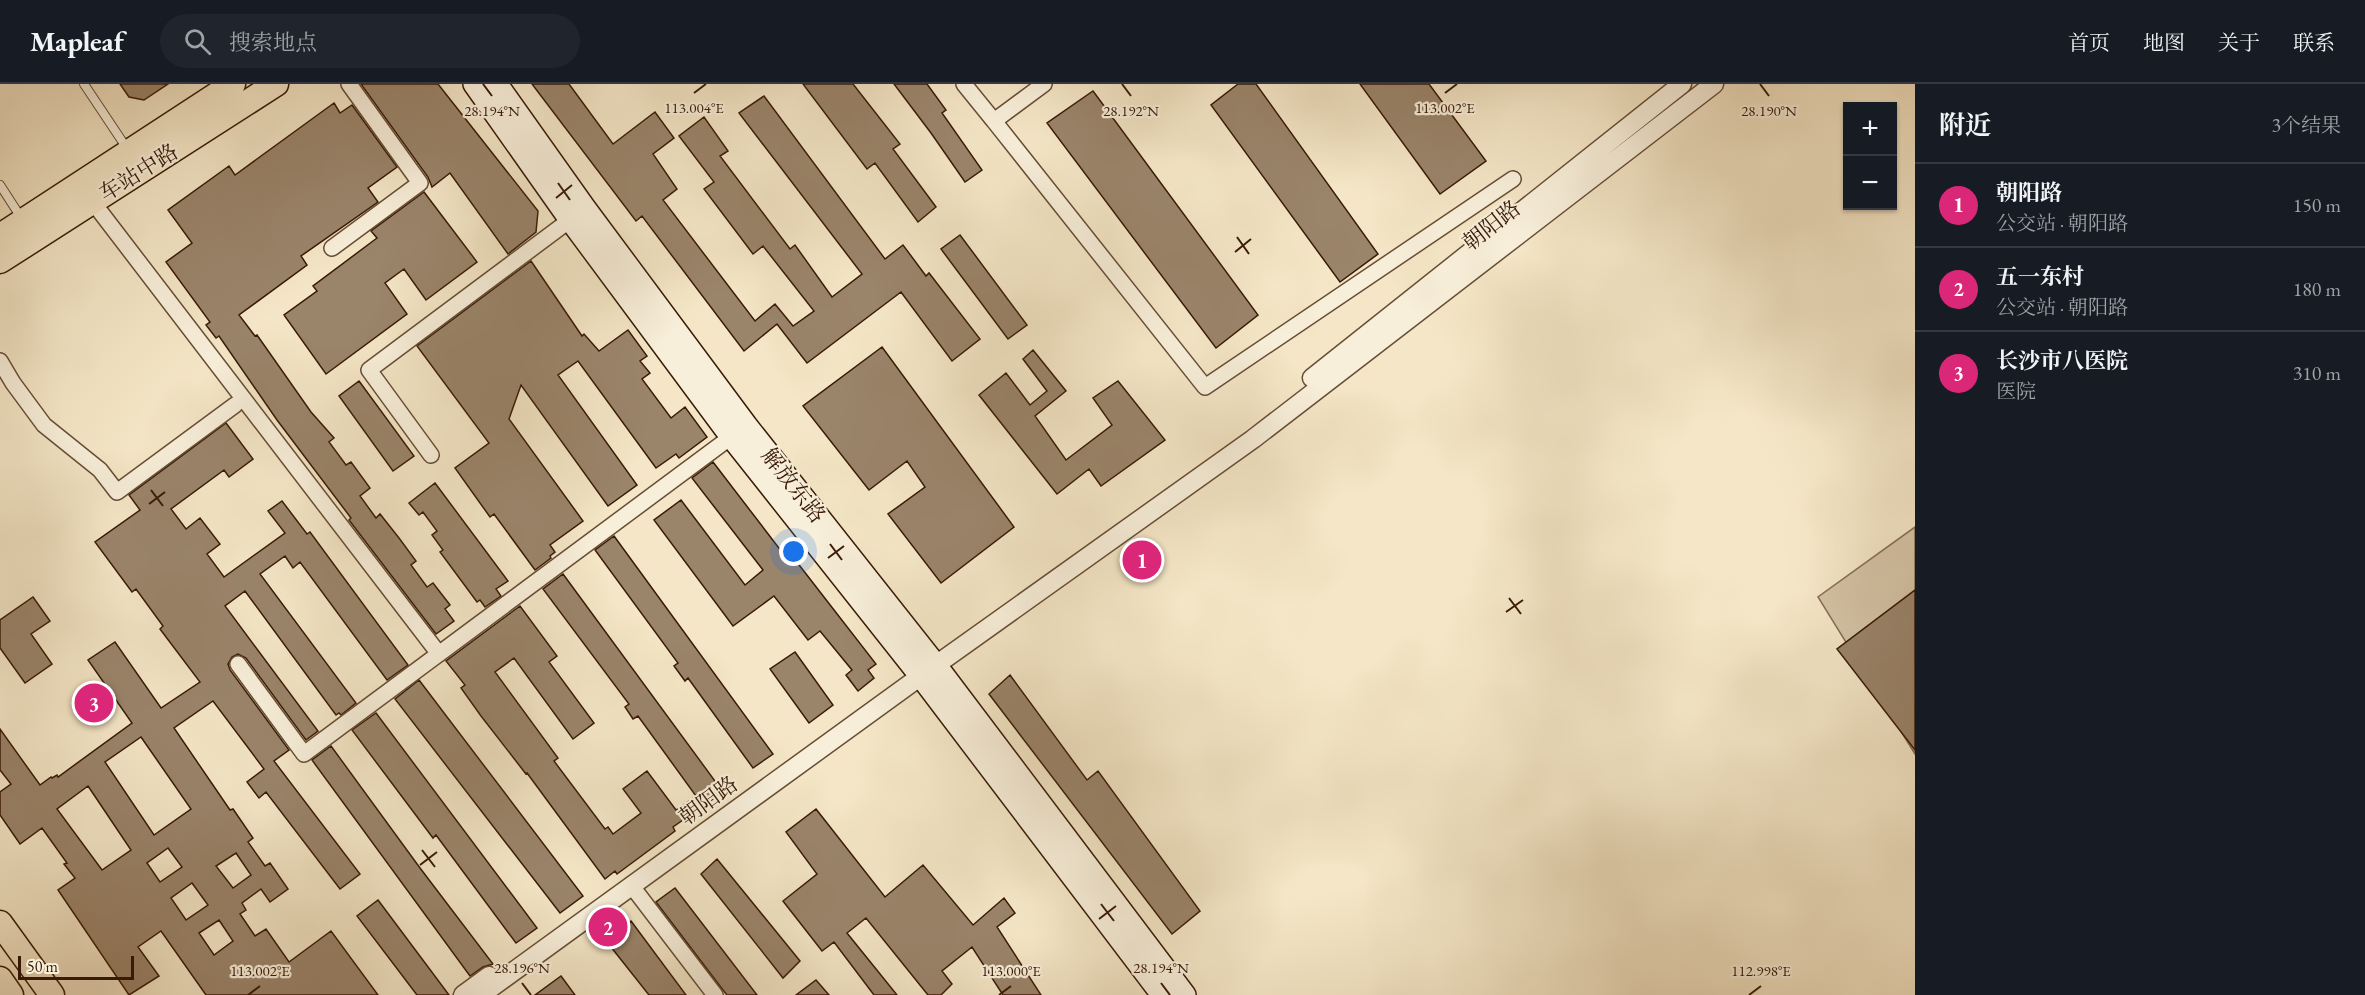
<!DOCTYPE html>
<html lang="zh">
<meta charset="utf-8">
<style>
body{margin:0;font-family:"EB Garamond","Noto Serif SC",serif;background:#20242c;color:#f1f3f6}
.controls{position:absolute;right:18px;top:18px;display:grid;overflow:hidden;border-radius:0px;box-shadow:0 2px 4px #0004}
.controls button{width:54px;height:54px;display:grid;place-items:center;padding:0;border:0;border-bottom:2px solid #363941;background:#171b24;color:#f1f3f6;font:30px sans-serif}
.scale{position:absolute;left:18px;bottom:15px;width:116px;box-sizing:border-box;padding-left:6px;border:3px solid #381a06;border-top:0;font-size:16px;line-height:21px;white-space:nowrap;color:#381a06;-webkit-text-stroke:4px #f8efda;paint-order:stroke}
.you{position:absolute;left:794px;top:468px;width:21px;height:21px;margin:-15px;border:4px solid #fff;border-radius:50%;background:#1a73e8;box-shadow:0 0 0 9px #1a73e833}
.badge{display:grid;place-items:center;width:39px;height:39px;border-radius:50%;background:#db2777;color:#fff;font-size:20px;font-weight:700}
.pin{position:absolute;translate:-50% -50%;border:3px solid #fff;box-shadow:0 2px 6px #0006}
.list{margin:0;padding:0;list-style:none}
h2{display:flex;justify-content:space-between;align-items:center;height:78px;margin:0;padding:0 24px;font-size:26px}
h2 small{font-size:20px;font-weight:400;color:#9ea1a6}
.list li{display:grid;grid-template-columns:39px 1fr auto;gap:18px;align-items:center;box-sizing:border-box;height:84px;padding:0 24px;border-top:2px solid #363941}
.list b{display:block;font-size:22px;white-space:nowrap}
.list p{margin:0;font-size:20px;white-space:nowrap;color:#9ea1a6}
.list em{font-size:20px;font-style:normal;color:#9ea1a6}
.icon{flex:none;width:33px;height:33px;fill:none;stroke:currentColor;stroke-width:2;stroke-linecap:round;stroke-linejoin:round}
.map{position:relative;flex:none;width:1915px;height:911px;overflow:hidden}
header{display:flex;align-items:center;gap:36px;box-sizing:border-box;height:84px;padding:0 30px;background:#171b24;border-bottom:2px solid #363941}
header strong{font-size:28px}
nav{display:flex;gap:33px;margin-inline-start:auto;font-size:21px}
.search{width:420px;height:54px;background:#20242c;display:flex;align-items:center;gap:15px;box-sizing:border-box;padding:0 21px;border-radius:33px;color:#9ea1a6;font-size:22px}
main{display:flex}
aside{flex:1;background:#171b24}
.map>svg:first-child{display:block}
.garden{fill:#d4c3a5;stroke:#866e56;stroke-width:1.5}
.building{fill:#9a846a;stroke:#381a06;stroke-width:1.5;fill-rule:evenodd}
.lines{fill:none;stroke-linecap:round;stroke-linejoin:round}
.service-casing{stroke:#674d36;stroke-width:10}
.minor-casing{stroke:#674d36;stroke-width:18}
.tertiary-casing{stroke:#674d36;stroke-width:21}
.secondary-casing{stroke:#381a06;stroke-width:24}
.primary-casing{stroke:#381a06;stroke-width:27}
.service{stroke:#f8efda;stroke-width:8}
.minor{stroke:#f8efda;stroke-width:15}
.tertiary{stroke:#f8efda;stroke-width:18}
.secondary{stroke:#f8efda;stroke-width:21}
.primary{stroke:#f4e6c6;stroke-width:24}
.ticks{fill:none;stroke:#381a06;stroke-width:2}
.labels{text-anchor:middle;stroke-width:4.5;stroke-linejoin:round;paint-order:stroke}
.street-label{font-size:22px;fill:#381a06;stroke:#f8efda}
.ticks-label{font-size:15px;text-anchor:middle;fill:#381a06;stroke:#f8efda;stroke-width:4.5;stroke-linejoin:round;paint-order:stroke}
</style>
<header>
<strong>Mapleaf</strong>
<div class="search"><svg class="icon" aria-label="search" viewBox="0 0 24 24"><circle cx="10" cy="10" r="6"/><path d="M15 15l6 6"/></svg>搜索地点</div>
<nav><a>首页</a><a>地图</a><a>关于</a><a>联系</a></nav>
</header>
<main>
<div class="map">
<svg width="1915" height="911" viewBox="0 0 1915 911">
<rect width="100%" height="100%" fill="#f4e6c6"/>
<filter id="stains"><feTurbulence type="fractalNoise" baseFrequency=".00333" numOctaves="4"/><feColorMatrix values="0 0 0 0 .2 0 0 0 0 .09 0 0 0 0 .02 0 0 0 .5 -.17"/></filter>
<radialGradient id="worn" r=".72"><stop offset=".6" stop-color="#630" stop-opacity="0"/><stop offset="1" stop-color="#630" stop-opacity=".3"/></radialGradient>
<path class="garden" d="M1915,443V670L1818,513Z"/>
<path class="building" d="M120,0H168L144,16L129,13Z
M361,0H438L538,127L536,148L508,170L450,89L432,103L428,93Z
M532,0H569L613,60L655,28L674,54L653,70L677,105L663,116L755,237L775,220L793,242L814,227L763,162L753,170L704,105L714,98L679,52L704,33L728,67L720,72L790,165L795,161L832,213L862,190L739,29L764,12L885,175L903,161L926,192L929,189L980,255L952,277L901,208L807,279L777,240L744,267L642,132L636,137Z
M803,0H853L900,60L893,65L936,123L918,138L875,79L867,85Z
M894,0H927L946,26L942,29L982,86L965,98L931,49Z
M1238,0H1256L1378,170L1340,198L1211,21Z
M1360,0H1429L1486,77L1440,110Z
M1093,7L1258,231L1216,264L1047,39Z
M334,19L340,29L352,21L397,83L368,104L378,118L301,172L307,181L239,231L255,252L257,251L311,328L334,354L329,358L346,381L351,378L370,404L360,412L376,434L380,430L399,454L416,477L411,481L427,503L433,499L450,521L445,525L454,537L436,550L349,436L351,434L277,336L219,252L216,254L206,241L210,238L166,178L192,159L168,126L229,82L235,91Z
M424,108L477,178L426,216L404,185L385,199L407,230L326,290L284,231L317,207L313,202L377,154L371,147Z
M960,151L1027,241L1008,255L941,165Z
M531,177L582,252L584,250L599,267L628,246L647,272L640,277L650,289L642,295L671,334L685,323L707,353L679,374L676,370L656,384L578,277L558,291L637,401L608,422L521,301L509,335L583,437L550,461L555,468L550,472L551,474L535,486L494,430L490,433L455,384L489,359L417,262Z
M882,263L1014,443L941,499L888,430L925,403L907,377L869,406L803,322Z
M1033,266L1066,307L1035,332L1066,376L1112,341L1093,314L1118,297L1165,356L1101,402L1089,385L1057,410L979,311L1006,289L1030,321L1047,307L1023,275Z
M359,297L414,372L393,387L339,312Z
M226,339L253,375L229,393L224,386L171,425L186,445L200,434L220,460L207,470L224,493L285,449L268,427L282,417L307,450L310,448L408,581L387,596L300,478L293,484L285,472L260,490L356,619L341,631L339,629L336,631L245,507L225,522L318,647L306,656L246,574L238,570L232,573L228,580L230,586L289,666L274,677L360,790L340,805L266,708L259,714L247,698L264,685L213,617L174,644L230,726L233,725L253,754L248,758L265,782L270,779L288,805L270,818L261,805L242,819L246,826L240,830L255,852L266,845L289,878L331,847L378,911H206L161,847L138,863L159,892L129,911L58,806L75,794L64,780L67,779L42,744L20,760L0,731V708L11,700L0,686V645L40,701L51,693L52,694L57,691L58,693L132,639L88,576L115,558L161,624L200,598L160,545L163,542L136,505L132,508L95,458L140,426L129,411ZM141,653L191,725L154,751L105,678ZM88,702L131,766L102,786L57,725ZM168,764L182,783L160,798L147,779ZM236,769L251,791L233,804L216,782ZM192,799L208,821L186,836L171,814ZM219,836L233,857L214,871L199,849Z
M713,378L785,472L789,468L876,580L868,586L874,594L858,607L846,591L852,586L820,547L808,556L774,512L733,542L654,436L681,416L745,501L763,486L692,394Z
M435,399L508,497L496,505L501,512L485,523L480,516L477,518L440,468L443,466L432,451L437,447L423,428L419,431L409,419Z
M614,452L773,670L753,684L688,594L685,597L674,582L678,579L595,466Z
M563,490L723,708L673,743L675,747L617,790L615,787L605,795L527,689L526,690L481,632L461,604L465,601L446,577L520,522L557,572L549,578L594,639L573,655L514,574L495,588L558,674L554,677L605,745L608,743L613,750L641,729L623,705L647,687L676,726L696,712L638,632L633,635L625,623L629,620L543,505Z
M1915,506V666L1837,565Z
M33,513L50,537L31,550L52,580L25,599L0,564V536Z
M795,568L833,621L809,639L770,585Z
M1010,591L1087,696L1098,687L1200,827L1172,850L989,610Z
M419,596L583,812L560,829L395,615Z
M376,629L537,844L516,859L436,751L433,754L352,646Z
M331,662L420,784L493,880L483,883L470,892L312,676Z
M816,725L885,813L923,781L973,841L1004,814L1015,829L997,843L1041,911H1003L972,863L942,887L952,900L941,911H928L866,834L847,849L897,911H874L834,858L822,867L783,817L817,790L786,748Z
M717,775L800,877L783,894L701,790Z
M675,804L757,911H727L723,906L656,818Z
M378,816L449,911H417L357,832Z
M631,837L686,911H649L607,858Z
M561,892L575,911H535Z
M816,896L829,911H796Z"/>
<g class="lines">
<defs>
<path id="service" d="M84,0L128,66
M0,101L22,135"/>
<path id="minor" d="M964,0L994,37
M1044,0L994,37L1205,303L1513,95
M92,117L439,570
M332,164L420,99L349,0
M0,277L13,299L44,341L100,386L117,408L235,321
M431,371L369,286L578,130
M238,580L304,670L739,347
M631,801L715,911"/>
<path id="tertiary" d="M1312,294L1682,0
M463,911L489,892
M481,911L936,581L1253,355L1714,0"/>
<path id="secondary" d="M474,0L570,136L731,353L921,593L1162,911
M497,0L585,124L747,342L936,581L1185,911"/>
<path id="primary" d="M0,152L233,0
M0,177L276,0
M0,839L52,911
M0,895L11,911"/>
</defs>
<use href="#service" class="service-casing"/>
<use href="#minor" class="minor-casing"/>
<use href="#tertiary" class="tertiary-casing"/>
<use href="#secondary" class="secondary-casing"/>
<use href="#primary" class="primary-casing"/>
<use href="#service" class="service"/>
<use href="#minor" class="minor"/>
<use href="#tertiary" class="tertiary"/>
<use href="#secondary" class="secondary"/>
<use href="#primary" class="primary"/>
</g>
<path class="ticks" d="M483,0L492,12M1122,0L1131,12M1760,0L1769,12M694,9L706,0M1445,9L1457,0M558,99L570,116M556,114L572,101M1237,153L1249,170M1235,168L1251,155M151,406L163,422M149,420L165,408M830,460L842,476M828,474L844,462M1509,514L1521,530M1506,528L1523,516M422,766L435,783M420,781L437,768M1101,820L1114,837M1099,835L1116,822M522,899L531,911M1161,899L1170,911M248,911L260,902M999,911L1011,902M1749,911L1761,902"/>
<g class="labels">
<g class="street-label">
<text transform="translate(138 88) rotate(-32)" y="8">车站中路</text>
<text transform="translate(1491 141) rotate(-38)" y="8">朝阳路</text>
<text transform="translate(794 401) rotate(52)" y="8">解放东路</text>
<text transform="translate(708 716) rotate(-36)" y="8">朝阳路</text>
</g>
</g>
<g class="ticks-label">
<text x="694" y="29">113.004°E</text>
<text x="1445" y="29">113.002°E</text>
<text x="492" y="32">28.194°N</text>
<text x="1131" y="32">28.192°N</text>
<text x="1769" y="32">28.190°N</text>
<text x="522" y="889">28.196°N</text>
<text x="1161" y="889">28.194°N</text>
<text x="260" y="892">113.002°E</text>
<text x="1011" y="892">113.000°E</text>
<text x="1761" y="892">112.998°E</text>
</g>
<rect width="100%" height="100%" filter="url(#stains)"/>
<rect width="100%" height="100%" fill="url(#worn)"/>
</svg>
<div class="controls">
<button>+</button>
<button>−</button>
</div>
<div class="scale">50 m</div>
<div class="you"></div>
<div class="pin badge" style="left:1142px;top:476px">1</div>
<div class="pin badge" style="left:608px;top:843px">2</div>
<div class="pin badge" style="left:94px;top:619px">3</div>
</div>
<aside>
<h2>附近<small>3个结果</small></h2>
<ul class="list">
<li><span class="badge">1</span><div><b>朝阳路</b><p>公交站 · 朝阳路</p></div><em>150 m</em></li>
<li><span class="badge">2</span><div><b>五一东村</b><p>公交站 · 朝阳路</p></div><em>180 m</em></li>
<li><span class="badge">3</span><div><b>长沙市八医院</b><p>医院</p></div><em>310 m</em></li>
</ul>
</aside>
</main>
